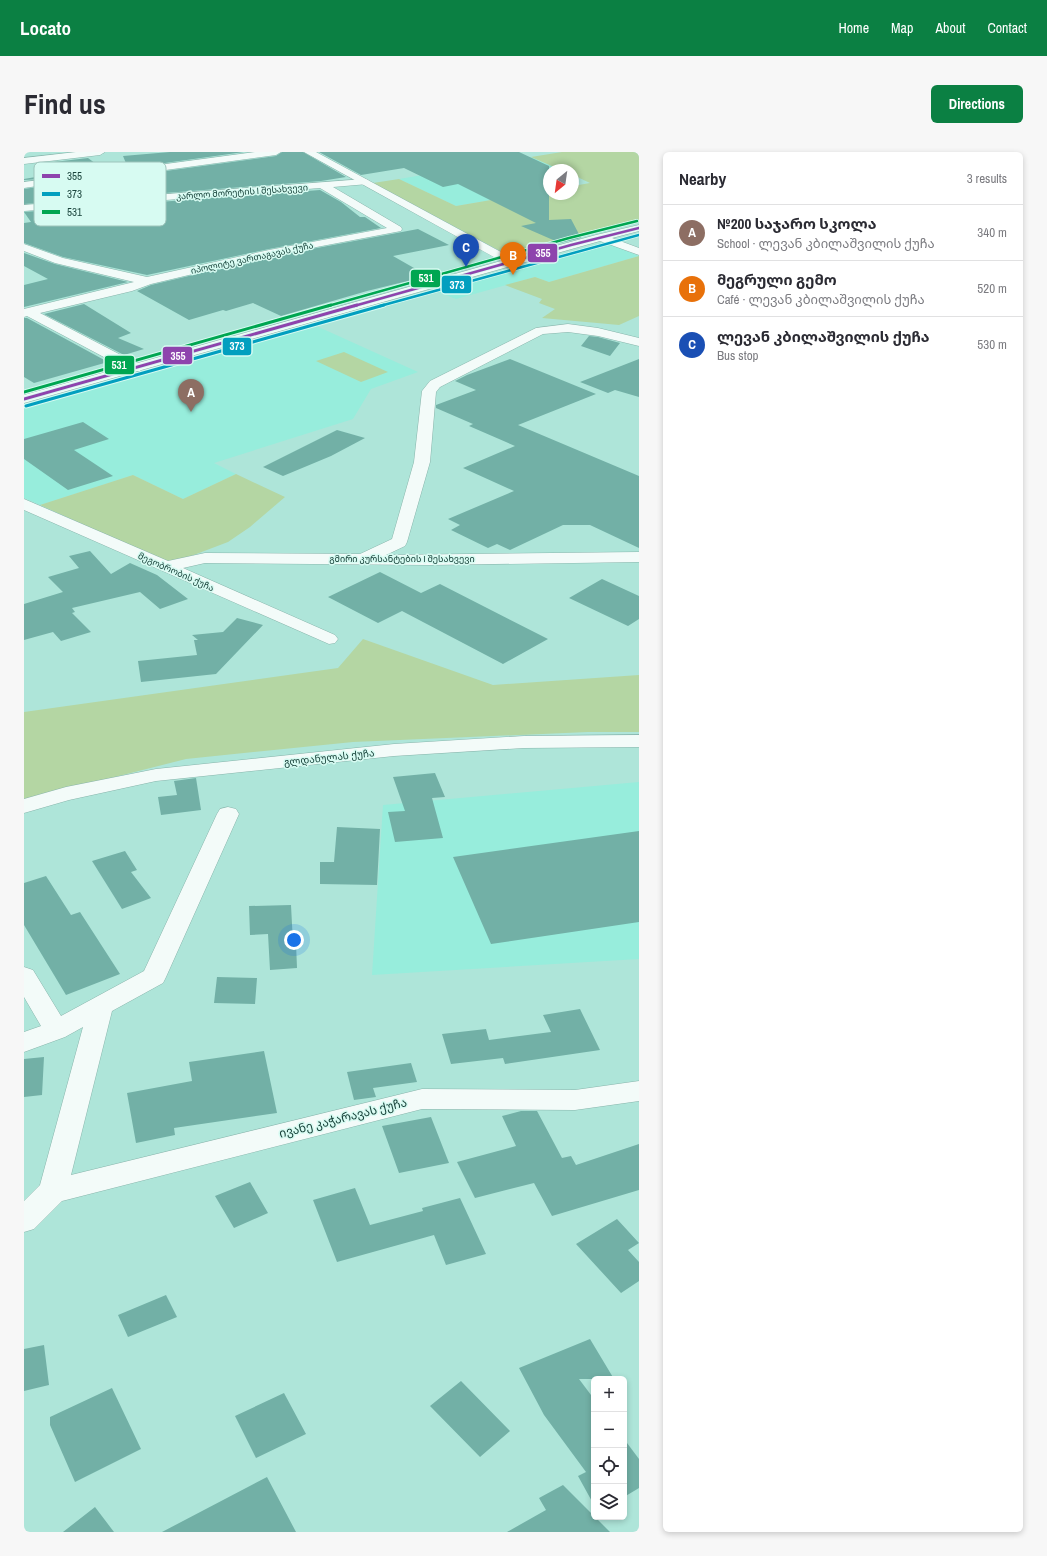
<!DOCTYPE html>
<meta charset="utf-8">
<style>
body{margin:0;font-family:"Archivo Narrow","Noto Sans Georgian",sans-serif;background:#f7f7f7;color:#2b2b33}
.controls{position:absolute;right:12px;bottom:12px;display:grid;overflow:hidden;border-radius:6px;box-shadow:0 2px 6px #0003}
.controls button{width:36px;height:36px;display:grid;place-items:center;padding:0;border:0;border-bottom:1px solid #e1e1e2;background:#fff;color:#2b2b33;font:20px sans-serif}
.compass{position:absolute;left:519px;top:12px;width:36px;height:36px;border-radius:50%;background:#fff;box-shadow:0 2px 6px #0003;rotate:209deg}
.you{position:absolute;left:270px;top:788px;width:14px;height:14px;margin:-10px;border:3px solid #fff;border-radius:50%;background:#1a73e8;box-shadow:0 0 0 6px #1a73e833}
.badge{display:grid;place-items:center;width:26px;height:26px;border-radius:50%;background:#0b8043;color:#fff;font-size:13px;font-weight:700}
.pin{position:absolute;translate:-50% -33px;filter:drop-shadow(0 1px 2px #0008)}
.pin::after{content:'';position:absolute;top:21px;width:14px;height:12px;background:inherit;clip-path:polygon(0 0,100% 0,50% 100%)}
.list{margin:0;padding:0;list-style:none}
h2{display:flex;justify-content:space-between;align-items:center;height:52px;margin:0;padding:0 16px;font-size:17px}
h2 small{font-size:13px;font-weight:400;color:#7c7c81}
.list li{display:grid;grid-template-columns:26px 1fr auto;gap:12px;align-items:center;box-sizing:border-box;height:56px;padding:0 16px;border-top:1px solid #e1e1e2}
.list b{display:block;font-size:15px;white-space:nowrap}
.list p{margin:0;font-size:13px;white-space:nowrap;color:#7c7c81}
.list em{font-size:13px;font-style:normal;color:#7c7c81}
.icon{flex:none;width:22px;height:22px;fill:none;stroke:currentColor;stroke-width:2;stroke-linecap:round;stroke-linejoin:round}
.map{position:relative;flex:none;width:615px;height:1380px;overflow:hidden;border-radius:6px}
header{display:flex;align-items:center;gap:24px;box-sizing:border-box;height:56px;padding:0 20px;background:#0b8043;color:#fff}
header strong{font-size:19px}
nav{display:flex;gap:22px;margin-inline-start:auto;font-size:14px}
.intro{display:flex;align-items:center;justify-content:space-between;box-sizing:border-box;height:96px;padding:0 24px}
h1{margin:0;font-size:28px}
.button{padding:10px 18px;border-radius:6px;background:#0b8043;color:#fff;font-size:14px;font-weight:700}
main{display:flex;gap:24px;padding:0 24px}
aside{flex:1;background:#fff;border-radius:6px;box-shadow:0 2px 6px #0003}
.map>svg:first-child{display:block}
.built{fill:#97eddc}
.green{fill:#b4d6a3}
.building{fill:#72b0a6}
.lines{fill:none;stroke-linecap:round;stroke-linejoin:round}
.street-casing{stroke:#88b4ab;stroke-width:1}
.secondary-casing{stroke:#88b4ab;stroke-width:1}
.street{fill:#f3fbf9;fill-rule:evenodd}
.secondary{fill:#f3fbf9;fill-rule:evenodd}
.bus-1-far1-casing{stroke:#d7fbf2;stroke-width:4}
.bus-1-casing{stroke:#d7fbf2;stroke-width:5}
.bus-2-far1-casing{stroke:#d7fbf2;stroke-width:4}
.bus-2-casing{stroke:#d7fbf2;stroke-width:5}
.bus-3-far1-casing{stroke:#d7fbf2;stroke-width:4}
.bus-3-casing{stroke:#d7fbf2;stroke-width:5}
.bus-1-far1{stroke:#8e44ad;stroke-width:2.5}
.bus-1{stroke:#8e44ad;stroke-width:3}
.bus-2-far1{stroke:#029fbf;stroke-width:2.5}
.bus-2{stroke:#029fbf;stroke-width:3}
.bus-3-far1{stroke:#00a651;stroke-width:2.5}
.bus-3{stroke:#00a651;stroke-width:3}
.labels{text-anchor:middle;stroke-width:3;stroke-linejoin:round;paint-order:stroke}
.far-street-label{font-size:9px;fill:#19433b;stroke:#d7fbf2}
.street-label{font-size:10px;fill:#19433b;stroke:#d7fbf2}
.near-street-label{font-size:12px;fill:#19433b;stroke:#d7fbf2}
.key{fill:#d7fbf2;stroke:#9ec4bb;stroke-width:1}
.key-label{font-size:11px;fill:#19433b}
.line-badge{stroke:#d7fbf2;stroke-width:1.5}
.badge-label{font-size:11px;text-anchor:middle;font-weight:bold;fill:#fff}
</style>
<header>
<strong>Locato</strong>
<nav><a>Home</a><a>Map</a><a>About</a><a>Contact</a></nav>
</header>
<div class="intro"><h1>Find us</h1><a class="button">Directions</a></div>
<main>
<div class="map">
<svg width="615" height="1380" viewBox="0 0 615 1380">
<rect width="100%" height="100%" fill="#aee5d9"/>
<path class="built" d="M507,5L537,18H525V38L432,54L375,27Z
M580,90L615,104L525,130L511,125L432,147L409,138Z
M288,172L394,220L347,237L329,267L190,311L212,322L159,347L109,323L16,353L0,346V252Z
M615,630V807L348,823L359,653Z"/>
<path class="green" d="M538,0H615V69L493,102L476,99L349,31L375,27L432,54L525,38V42H549V34L566,31L549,23V18H537L507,5Z
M615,104V164L595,173L518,166L531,157L515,151L518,147L481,133L511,125L525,130Z
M320,200L364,220L337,230L292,209Z
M212,322L261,345L226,375L204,390L146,412L16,353L109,323L159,347Z
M339,487L469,533L615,523V580H564L329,590L162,607L0,648V560L314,516Z"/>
<path class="building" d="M146,0H220L112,15L106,20L112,23L252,4L258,0H279L322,25L297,29L115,43L99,4Z
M295,0H495L525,14V68L547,67L557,86L536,91L497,74L512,71L434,32L419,35L380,16L337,23Z
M64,6L114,43L0,52V37L20,34L22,31L16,27L0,28V27L29,22L13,12Z
M296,38L317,50L336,65H341L357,76L245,97L123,123L39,105L0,91V71L7,70L0,60Z
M394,77L425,93L369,104L404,124L343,139L257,164L229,151L202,159L199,158L165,168L113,139L127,133L245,105Z
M0,101L31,112L104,130L0,155V133L24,127L0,114Z
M60,152L107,181L94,186L120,197L100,203L20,162Z
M0,166H3L84,210L10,231L0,225Z
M565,184L574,185L596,191L586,204L557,194Z
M486,207L572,242L494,273L615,324V396L566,373H539L486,398L473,392L464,396L427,378L436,373L424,367L490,339L439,316L491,294L445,274L449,272L412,256V253L452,238L431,229L443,223Z
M615,207V245L591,238L584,241L556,230Z
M59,270L85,287L50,298L89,324L44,338L0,307V287Z
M313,278L341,286L307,304L259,324L239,315Z
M66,399L87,422L106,411L133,423L164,447L136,457L116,440L48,456L51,460L48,461L67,480L37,489L29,480L0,488V452L39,440L24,425L55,416L45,404Z
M356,420L397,441L416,432L524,487L479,512L378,459L354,471L304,445Z
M578,427L615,444V467L604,474L545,446Z
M213,466L239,473L192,522L117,530L114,509L173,503L170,488H174L168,483L199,480Z
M411,621L421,645L408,646L419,686L371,690L364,660L381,659L369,625Z
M172,626L177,658L137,663L134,645L153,643L150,629Z
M313,675L356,677L353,733L296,732V710H310Z
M615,679V770L467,792L429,705Z
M101,699L113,718L107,720L127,746L98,757L68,709Z
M22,724L47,763L56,760L96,822L42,843L0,773V731Z
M267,753L269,791H272L273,816L246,818L244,782L226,783L225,754Z
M193,825L233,826L231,852L190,851Z
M556,857L576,898L481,912L479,906L427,912L418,882L462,877L465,888L527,880L519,863Z
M240,899L253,961L150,976L151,983L112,991L103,941L168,929L165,910Z
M20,905L18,943L0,945V907Z
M387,911L393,930L349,936L352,945L330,948L323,920Z
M497,959H513L538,1006L547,1004L552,1013L615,992V1038L528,1064L510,1031L451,1046L433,1010L492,994L478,964Z
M407,965L425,1011L375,1021L358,974Z
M226,1030L244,1061L210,1076L191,1044Z
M331,1036L346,1073L399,1059L398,1056L436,1046L462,1102L422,1113L410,1083L313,1110L289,1048Z
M593,1067L615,1091L604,1098L615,1110V1129L597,1141L552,1092Z
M142,1143L153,1165L104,1185L94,1163Z
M566,1187L590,1227H555L570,1247V1353L554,1324L562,1320L520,1263L495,1216Z
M20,1193L25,1233L0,1239V1197Z
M437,1229L486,1279L456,1305L406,1254Z
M88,1236L117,1297L51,1330L26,1273V1265Z
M260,1241L282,1282L232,1306L211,1264Z
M600,1287L615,1307V1336L600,1345Z
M243,1325L272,1380H138Z
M539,1333L586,1380H483L522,1358L515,1346Z
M71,1355L90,1380H39Z"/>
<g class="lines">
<defs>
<path id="street" d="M52,0H81L76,3L0,12V6Z
M231,0H257L252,3L112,22L107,19L112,16Z
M340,27L344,28L345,30L344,32L309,35L377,75L378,77L377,79L245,104L127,132L108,139L16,161L116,213L118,216L116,219H106L3,164L0,165V157L110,130L31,111L0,99V92L39,106L123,125L245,98L363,76L296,36L0,59V53Z
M16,28L21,31L20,33L0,36V30Z
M544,172L574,176L615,186V194L574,184L544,180L519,182L416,235L412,240L406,310L383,390L381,394L362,403L615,400V410L406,413L181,411L159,416L311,483L314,487L311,491L305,492L0,358V347L144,409L181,401L336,402L368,387L390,310L398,239L406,229L512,176Z
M615,583V595L500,596L370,604L132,629L45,648L0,661V647L42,635L132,617L370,592L500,584Z
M204,655L212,657L215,662L142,825L139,831L88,859L47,1023L398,937L551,938L615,929V949L551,958L398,957L38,1049L10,1077L0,1080V1049L16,1033L59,875L41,885L0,900V880L17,874L0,845V815L9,818L37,864L120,819L193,662L196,657Z"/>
<path id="secondary" d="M280,0H292L488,106L572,83L615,73V79L588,86L615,96V103L576,89L0,251V243L477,109Z"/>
</defs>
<use href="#street" class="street-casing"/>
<use href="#secondary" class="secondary-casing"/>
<use href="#street" class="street"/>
<use href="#secondary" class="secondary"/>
<defs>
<path id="bus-1-far1" d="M330,154L547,93L615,76"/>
<path id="bus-1" d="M0,247L333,153"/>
<path id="bus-2-far1" d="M356,154L615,83"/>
<path id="bus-2" d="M2,254L360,153"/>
<path id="bus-3-far1" d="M304,154L545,86L613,69"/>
<path id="bus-3" d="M0,240L307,153"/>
</defs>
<use href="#bus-1-far1" class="bus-1-far1-casing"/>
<use href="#bus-1" class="bus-1-casing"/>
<use href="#bus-2-far1" class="bus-2-far1-casing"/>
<use href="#bus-2" class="bus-2-casing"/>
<use href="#bus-3-far1" class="bus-3-far1-casing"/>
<use href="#bus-3" class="bus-3-casing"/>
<use href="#bus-1-far1" class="bus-1-far1"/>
<use href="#bus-1" class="bus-1"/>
<use href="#bus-2-far1" class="bus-2-far1"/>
<use href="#bus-2" class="bus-2"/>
<use href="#bus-3-far1" class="bus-3-far1"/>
<use href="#bus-3" class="bus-3"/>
</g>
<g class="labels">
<g class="far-street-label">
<text transform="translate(218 40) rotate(-4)" y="3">კარლო მორეტის I შესახვევი</text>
<text transform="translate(228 106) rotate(-12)" y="3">იპოლიტე ვართაგავას ქუჩა</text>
<text x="378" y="410">გმირი კურსანტების I შესახვევი</text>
<text transform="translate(152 420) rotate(24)" y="3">მეგობრობის ქუჩა</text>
</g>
<g class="street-label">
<text transform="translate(305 605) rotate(-6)" y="4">გლდანულას ქუჩა</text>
</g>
<g class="near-street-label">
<text transform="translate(319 966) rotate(-14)" y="4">ივანე კაჭარავას ქუჩა</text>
</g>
</g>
<rect x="10" y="10" width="132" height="64" rx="6" class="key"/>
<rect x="18" y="22" width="18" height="4" fill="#8e44ad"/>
<rect x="18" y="40" width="18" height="4" fill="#029fbf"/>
<rect x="18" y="58" width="18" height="4" fill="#00a651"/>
<g class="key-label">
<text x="43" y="28">355</text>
<text x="43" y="46">373</text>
<text x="43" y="64">531</text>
</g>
<g class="line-badge">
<rect x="503" y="91" width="31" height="20" rx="4" fill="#8e44ad"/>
<rect x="386" y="117" width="31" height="19" rx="4" fill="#00a651"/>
<rect x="417" y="123" width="31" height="19" rx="4" fill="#029fbf"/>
<rect x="198" y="185" width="30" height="19" rx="4" fill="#029fbf"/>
<rect x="138" y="194" width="31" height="19" rx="4" fill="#8e44ad"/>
<rect x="80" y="203" width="31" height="20" rx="4" fill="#00a651"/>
</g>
<g class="badge-label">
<text x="519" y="105">355</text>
<text x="402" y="130">531</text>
<text x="433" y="137">373</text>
<text x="213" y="198">373</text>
<text x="154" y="208">355</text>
<text x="95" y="217">531</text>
</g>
</svg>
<div class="controls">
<button>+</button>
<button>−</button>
<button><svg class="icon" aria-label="locate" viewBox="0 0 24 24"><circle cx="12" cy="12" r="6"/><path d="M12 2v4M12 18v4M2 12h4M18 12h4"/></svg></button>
<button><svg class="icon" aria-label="layers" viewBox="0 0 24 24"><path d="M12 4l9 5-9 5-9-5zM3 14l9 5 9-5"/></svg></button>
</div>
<svg class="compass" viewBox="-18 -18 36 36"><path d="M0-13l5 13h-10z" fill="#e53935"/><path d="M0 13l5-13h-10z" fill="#7c7c81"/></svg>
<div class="you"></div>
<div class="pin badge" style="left:167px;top:260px;background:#8d6e63">A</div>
<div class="pin badge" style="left:489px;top:123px;background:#e8710a">B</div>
<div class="pin badge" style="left:442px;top:115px;background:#1a4fb4">C</div>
</div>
<aside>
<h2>Nearby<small>3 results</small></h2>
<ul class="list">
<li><span class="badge" style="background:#8d6e63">A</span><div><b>№200 საჯარო სკოლა</b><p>School · ლევან კბილაშვილის ქუჩა</p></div><em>340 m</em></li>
<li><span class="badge" style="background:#e8710a">B</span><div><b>მეგრული გემო</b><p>Café · ლევან კბილაშვილის ქუჩა</p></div><em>520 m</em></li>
<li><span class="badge" style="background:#1a4fb4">C</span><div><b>ლევან კბილაშვილის ქუჩა</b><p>Bus stop</p></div><em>530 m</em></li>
</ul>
</aside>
</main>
